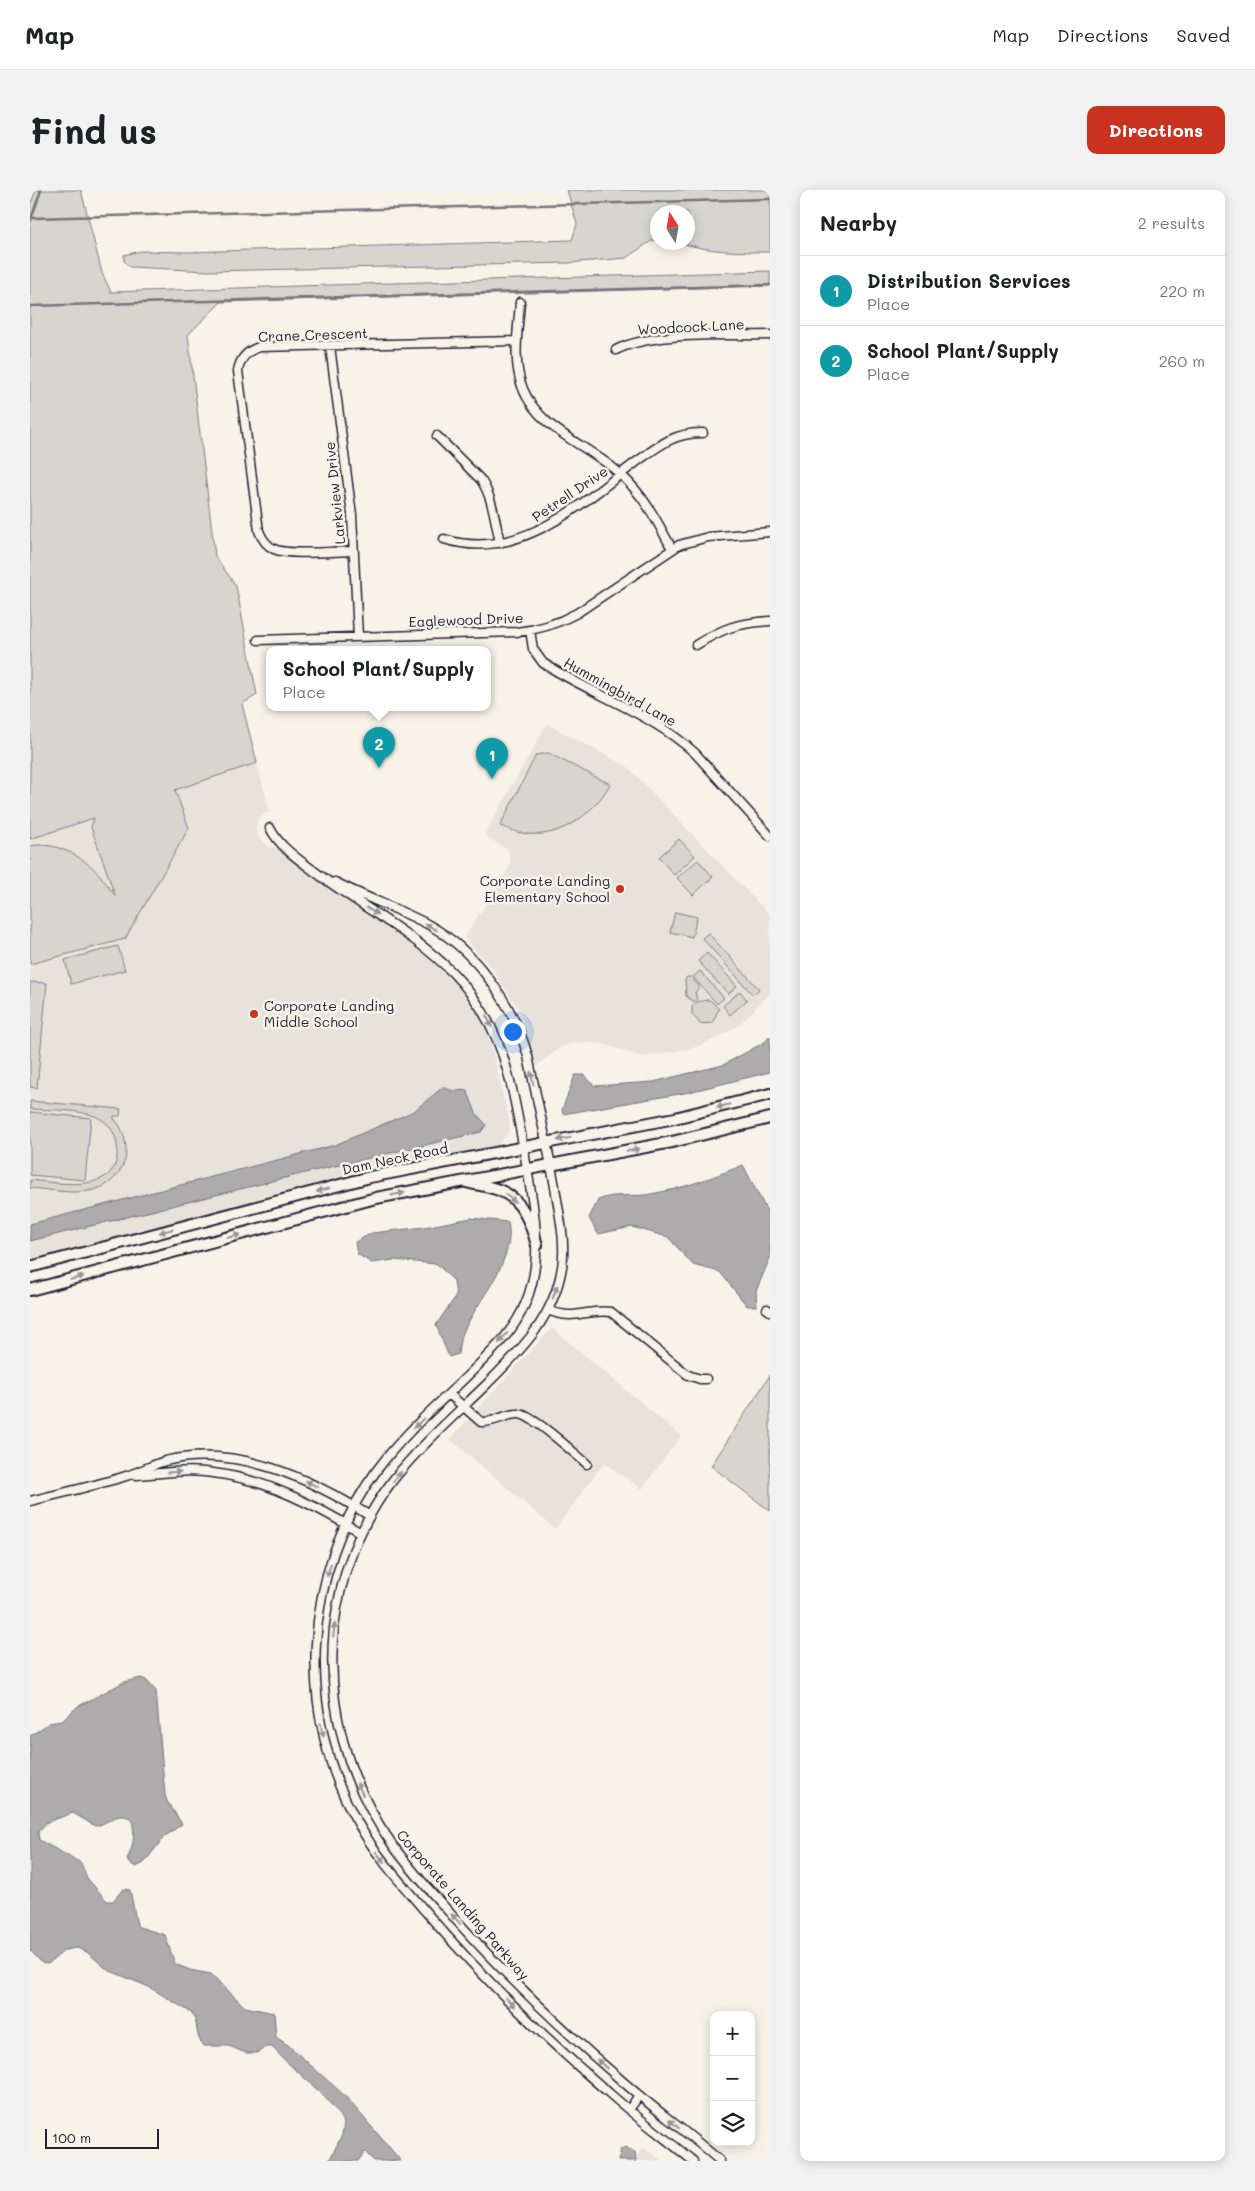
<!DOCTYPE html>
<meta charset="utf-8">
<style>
body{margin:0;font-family:Mali,sans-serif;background:#f2f2f2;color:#202124}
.controls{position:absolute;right:15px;bottom:15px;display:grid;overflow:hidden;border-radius:10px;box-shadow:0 2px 12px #0003}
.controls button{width:45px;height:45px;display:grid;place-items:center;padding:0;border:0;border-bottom:1px solid #e0e0e0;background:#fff;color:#202124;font:25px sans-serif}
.compass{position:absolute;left:620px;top:15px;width:45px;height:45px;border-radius:50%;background:#fff;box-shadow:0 2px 12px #0003;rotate:349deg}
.scale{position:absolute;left:15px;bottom:12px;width:114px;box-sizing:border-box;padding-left:5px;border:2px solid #22223b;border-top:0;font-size:14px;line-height:18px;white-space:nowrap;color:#22223b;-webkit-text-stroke:4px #f7f3e8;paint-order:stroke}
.you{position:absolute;left:482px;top:841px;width:18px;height:18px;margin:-12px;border:4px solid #fff;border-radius:50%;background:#1a73e8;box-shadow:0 0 0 8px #1a73e833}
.badge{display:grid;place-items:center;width:32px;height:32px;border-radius:50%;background:#c8321e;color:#fff;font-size:16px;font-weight:700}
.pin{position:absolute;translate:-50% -41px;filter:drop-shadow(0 1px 2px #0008)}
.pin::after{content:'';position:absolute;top:26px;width:18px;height:15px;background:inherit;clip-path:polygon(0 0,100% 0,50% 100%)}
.popup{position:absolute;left:236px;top:456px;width:225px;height:65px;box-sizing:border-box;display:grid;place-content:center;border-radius:10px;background:#fff;filter:drop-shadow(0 1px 4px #0005);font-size:16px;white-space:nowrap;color:#757577}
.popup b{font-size:19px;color:#202124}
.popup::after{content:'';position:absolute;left:50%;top:100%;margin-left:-10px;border:10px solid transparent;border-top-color:#fff}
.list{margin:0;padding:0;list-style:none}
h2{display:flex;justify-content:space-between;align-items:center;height:65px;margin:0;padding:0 20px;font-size:21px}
h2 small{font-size:16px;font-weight:400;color:#757577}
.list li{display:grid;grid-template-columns:32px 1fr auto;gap:15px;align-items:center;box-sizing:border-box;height:70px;padding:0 20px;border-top:1px solid #e0e0e0}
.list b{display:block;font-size:19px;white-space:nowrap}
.list p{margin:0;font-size:16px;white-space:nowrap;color:#757577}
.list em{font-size:16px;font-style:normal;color:#757577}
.icon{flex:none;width:28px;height:28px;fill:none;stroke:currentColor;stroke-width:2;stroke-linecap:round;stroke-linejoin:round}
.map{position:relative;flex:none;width:740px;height:1971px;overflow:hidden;border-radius:10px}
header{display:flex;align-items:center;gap:30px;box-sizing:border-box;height:70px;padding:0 25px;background:#fff;border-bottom:1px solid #e0e0e0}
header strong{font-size:24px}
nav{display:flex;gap:28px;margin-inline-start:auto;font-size:18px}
.intro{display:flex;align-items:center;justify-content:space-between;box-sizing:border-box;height:120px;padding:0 30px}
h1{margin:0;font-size:35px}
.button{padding:12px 22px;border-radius:10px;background:#c8321e;color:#fff;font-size:18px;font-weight:700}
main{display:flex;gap:30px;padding:0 30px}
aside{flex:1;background:#fff;border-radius:10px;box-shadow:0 2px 12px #0003}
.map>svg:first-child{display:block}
.built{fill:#e7e3db}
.green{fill:#d8d5cf;stroke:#7d7c85}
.water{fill:#aeabad;stroke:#76747f}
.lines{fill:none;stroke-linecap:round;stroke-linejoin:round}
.stream{stroke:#76747f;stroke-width:2.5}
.minor-casing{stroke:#22223b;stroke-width:11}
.major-casing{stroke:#22223b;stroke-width:14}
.minor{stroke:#f7f3e8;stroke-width:8}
.major{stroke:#f7f3e8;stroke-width:10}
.oneway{fill:#97959a}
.poi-dot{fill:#c8321e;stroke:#f7f3e8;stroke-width:2}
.labels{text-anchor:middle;stroke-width:5;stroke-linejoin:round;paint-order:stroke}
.street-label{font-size:14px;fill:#22223b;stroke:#f7f3e8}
.poi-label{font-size:14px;fill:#22223b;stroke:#f7f3e8;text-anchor:end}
</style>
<header>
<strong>Map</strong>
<nav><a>Map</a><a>Directions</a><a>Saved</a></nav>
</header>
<div class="intro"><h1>Find us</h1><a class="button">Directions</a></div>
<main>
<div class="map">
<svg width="740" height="1971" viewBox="0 0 740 1971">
<rect width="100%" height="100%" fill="#f7f3e8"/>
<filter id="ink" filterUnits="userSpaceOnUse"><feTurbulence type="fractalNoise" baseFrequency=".02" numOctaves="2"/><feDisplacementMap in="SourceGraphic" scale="10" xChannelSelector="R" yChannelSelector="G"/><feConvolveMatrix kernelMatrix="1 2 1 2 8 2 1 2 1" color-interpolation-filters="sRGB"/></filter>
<g filter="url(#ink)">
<path class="built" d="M517,534L597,576L740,725V803L709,835L691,846L667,857L613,867L569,853H543L531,857L505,877L491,823L462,778L434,748L481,674L478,660L454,645Z
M227,573L240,622L233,624L228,629L226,637L227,644L232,651L238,656L250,659L272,678L361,735L431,796L454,833L465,870L479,931L480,939L478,943L467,956L353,978L0,1069V649Z
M522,1138L651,1246L612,1299L574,1273L525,1339L420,1249Z
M613,1957L633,1971H603Z"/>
<path class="green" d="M6,0H51L72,83L81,102L740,81V96L191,112L158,145L185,366L206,396L227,505L212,514L227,573L145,600L159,638L95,749L0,774V656C26,651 52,666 69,684C75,691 80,700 85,705L61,637L64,628L0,649V15Z
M537,0H740V62C710,62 680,62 651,53L658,52V22H628L627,50L621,51L596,68L539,73L178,81L100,77L94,71V65L111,61L158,62L542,50L547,34Z
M518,563L580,594C564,624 528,651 492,643C484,642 477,638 470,636L506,565Z
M649,649L665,666L644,685L629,667Z
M668,670L683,687L663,705L647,688Z
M645,722L667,727L662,747L640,742Z
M678,743L729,799L723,805L672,748Z
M88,756L95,780L41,794L35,770Z
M677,763L707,796L698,804L668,771Z
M670,781L694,808L687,814L663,787Z
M657,787H661L669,796V799L665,802L667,810L664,812L656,806L655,789Z
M0,792L17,793L7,898L0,897Z
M710,801L717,810L700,825L693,816Z
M677,810H680L689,819L682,833L670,834L662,824V817L667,812Z
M0,911L91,919L90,926H84V929C92,936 96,949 96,960C97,969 92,978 87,985C67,1011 29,1000 0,998V990C30,993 93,1006 87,955C86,944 79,933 69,928C52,919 19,920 0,919Z
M0,922L61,928L55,990L0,985Z
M740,1185V1321L681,1276Z"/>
<path class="water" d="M740,846V882L655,903L533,924L532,920L545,885H555L564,896L623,892L693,875L735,852Z
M413,897L423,901L437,900L446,923L456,935L451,942L275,983L0,1051V1034L305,955L384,921Z
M713,975L740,1027V1068L726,1101L727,1116H717L690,1082L663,1075L638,1047L602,1037L568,1044L559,1028L568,1010C587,1002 602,1008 621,1004C655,998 681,988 713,975Z
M441,1028L478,1032C487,1071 446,1111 432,1145C429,1151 429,1158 428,1164L419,1167L406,1135L426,1106L424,1091L407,1074L364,1070L342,1073L327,1064L325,1052L342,1043L394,1037Z
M111,1488L116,1490L126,1501L135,1605L137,1611L152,1634L134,1647L114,1673L106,1677L98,1672L97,1669C103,1658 107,1639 100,1628C87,1621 78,1634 65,1636L43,1623L17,1632L8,1642L9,1650L51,1673L57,1688L77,1711H83L93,1699L100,1700L107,1735L109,1737L135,1745L145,1774L160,1780L181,1784L215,1817L244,1823L246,1847L258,1855L315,1906L371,1971H344L335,1962L328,1971H299L312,1945L314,1933C297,1902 265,1883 242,1857H237L227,1863H216L199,1856H174C164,1846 169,1833 162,1823L119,1797L78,1780L57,1762L47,1758L35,1760L18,1774L12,1773L0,1760V1546L19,1533L32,1531L47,1517L94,1492Z
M595,1957L605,1962L606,1971H588L591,1959Z"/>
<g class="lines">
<path class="stream" d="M2,28L740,9
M0,32L11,0
M0,116L740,95"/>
<defs>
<path id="minor" d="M490,112C488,141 482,171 493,199C510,241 559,255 590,284C614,305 627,331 642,359
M300,156L322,325L328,447
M586,160C623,141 697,146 740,145
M407,246L451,290C463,308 465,331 470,353
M414,349C488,373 551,314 605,273C627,257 644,242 673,243
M324,361C306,361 258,366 244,359C236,355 232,349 229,341L208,181C210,168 217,161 229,157L487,151
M500,440L503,459L513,473C563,505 621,523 665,563L740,646
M228,450L486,442C508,440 527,434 547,423L649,355L678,347L740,342
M666,455C693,438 708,433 740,431
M240,638C251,659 270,670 288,684C371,745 450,773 478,883C486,912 491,943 496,973C507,1035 519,1095 474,1148C434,1194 383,1231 347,1280C272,1382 265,1527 329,1635C347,1667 372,1694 395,1721C451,1786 513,1847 579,1903C606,1927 635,1948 663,1971
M305,692C336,708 369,719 399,735C446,761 483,814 498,866C507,910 517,953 525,997C529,1024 536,1051 532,1077C524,1128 491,1160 457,1194C425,1225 391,1255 363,1290C330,1333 310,1385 304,1438C296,1515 317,1591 362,1654C381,1681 405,1706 427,1731C478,1788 533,1840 591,1890C623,1918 658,1943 690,1971
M737,1119L740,1121
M518,1120C545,1132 557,1118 581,1122L658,1185L670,1189H676
M419,1204L451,1232C465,1233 476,1223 489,1224C503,1225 544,1263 557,1274
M107,1285C132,1283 158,1279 183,1283C236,1289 286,1316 331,1343
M0,1311C32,1303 64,1296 96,1286C109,1282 122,1275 135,1271C208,1254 281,1289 340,1326
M599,1920L609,1905"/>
<path id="major" d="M436,992C447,995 460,996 471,1001C493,1010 501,1034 507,1055
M0,1077L340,987L645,928L740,904
M0,1100L346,1008L642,952L740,928"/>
</defs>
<use href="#minor" class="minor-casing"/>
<use href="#major" class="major-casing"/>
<use href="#minor" class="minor"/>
<use href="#major" class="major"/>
</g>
<defs><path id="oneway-solid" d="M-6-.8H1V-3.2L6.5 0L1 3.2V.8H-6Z" transform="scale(1.25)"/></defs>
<g class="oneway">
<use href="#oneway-solid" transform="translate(342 721) rotate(32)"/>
<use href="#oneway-solid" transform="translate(401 737) rotate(-150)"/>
<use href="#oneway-solid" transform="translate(459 831) rotate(64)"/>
<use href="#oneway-solid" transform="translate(502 888) rotate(-102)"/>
<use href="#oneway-solid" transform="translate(693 916) rotate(166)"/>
<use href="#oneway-solid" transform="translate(534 949) rotate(169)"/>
<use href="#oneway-solid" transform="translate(603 960) rotate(-11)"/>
<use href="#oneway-solid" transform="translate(293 1000) rotate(165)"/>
<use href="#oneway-solid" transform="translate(368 1004) rotate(-11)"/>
<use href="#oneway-solid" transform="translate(480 1008) rotate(38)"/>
<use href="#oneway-solid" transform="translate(136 1041) rotate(165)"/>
<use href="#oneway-solid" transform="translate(204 1046) rotate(-15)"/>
<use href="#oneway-solid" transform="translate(47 1088) rotate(-15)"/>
<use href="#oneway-solid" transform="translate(525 1102) rotate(-70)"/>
<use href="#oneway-solid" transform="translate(473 1148) rotate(131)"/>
<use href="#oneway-solid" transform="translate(389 1233) rotate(136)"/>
<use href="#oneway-solid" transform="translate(144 1282) rotate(-4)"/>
<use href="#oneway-solid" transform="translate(367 1287) rotate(-50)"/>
<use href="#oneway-solid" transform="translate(282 1294) rotate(-153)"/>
<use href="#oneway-solid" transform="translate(299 1380) rotate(107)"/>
<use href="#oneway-solid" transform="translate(304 1440) rotate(-83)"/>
<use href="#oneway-solid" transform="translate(292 1540) rotate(78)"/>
<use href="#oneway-solid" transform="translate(330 1599) rotate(-115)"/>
<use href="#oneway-solid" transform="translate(350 1667) rotate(51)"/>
<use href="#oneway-solid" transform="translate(426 1729) rotate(-132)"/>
<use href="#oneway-solid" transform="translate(480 1812) rotate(45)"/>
<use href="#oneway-solid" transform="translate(572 1874) rotate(-138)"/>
<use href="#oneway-solid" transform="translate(644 1934) rotate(-141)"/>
</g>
</g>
<g class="poi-dot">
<circle cx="590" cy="699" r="5"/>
<circle cx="224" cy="824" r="5"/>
</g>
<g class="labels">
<g class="street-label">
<text transform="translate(661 137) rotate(-3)" y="5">Woodcock Lane</text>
<text transform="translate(283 145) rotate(-2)" y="5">Crane Crescent</text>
<text transform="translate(305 303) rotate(-96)" y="5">Larkview Drive</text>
<text transform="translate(540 304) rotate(-34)" y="5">Petrell Drive</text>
<text transform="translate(436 430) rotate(-2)" y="5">Eaglewood Drive</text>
<text transform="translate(590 502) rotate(29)" y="5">Hummingbird Lane</text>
<text transform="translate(365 969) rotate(-12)" y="5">Dam Neck Road</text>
<text transform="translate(433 1715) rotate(49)" y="5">Corporate Landing Parkway</text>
</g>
<g class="poi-label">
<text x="580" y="696">Corporate Landing<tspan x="580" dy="16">Elementary School</tspan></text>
<text x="234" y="821" text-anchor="start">Corporate Landing<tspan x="234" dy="16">Middle School</tspan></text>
</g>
</g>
</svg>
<div class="controls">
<button>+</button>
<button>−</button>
<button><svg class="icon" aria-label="layers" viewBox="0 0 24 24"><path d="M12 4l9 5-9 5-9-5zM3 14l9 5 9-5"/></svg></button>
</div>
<svg class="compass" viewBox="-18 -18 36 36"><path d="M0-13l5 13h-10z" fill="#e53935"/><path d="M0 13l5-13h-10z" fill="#757577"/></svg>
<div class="scale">100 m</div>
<div class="you"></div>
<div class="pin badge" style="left:462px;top:589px;background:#0f9aa8">1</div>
<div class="pin badge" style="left:349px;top:578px;background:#0f9aa8">2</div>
<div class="popup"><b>School Plant/Supply</b>Place</div>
</div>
<aside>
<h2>Nearby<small>2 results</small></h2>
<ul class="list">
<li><span class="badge" style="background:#0f9aa8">1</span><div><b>Distribution Services</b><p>Place</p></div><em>220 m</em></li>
<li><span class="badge" style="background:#0f9aa8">2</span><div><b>School Plant/Supply</b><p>Place</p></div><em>260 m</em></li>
</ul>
</aside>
</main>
